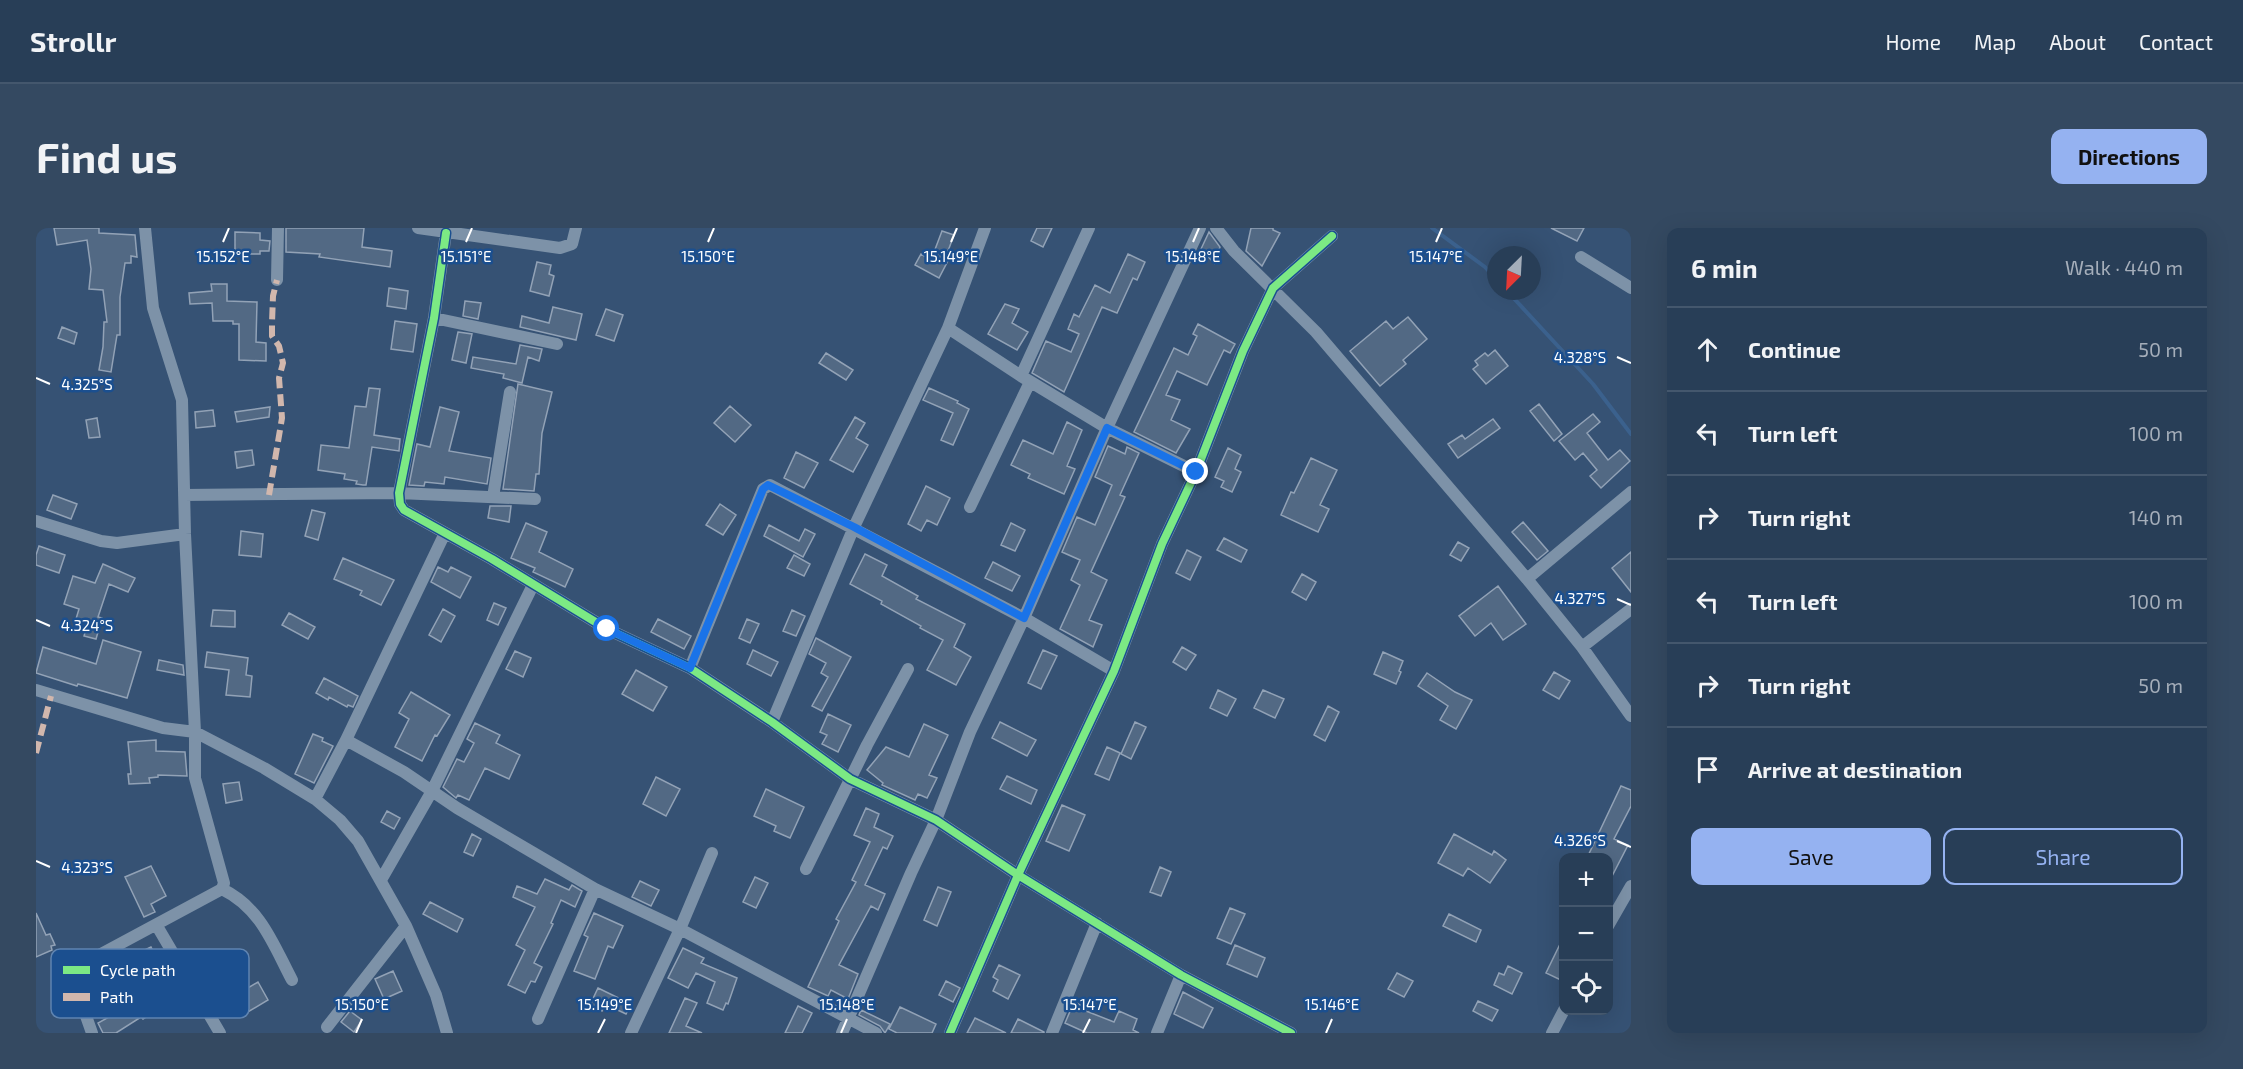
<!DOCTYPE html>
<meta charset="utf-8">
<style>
body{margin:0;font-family:"Exo 2",sans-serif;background:#344961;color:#f1f3f6}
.controls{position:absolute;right:18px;bottom:18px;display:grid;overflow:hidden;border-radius:12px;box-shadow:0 6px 24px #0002}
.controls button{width:54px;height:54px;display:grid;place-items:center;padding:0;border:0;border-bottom:2px solid #44576d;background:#283e57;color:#f1f3f6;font:30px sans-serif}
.compass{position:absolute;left:1451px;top:18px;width:54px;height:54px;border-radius:50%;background:#283e57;box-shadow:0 6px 24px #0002;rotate:204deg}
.stop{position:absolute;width:18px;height:18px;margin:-14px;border:4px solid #1a73e8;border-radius:50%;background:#fff}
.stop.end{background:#1a73e8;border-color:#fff;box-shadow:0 2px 6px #0008}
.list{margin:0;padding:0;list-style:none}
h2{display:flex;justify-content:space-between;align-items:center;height:78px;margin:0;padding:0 24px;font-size:26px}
h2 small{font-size:20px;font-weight:400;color:#a5aeba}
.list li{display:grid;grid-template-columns:39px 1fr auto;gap:18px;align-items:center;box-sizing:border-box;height:84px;padding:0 24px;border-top:2px solid #44576d}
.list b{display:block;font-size:22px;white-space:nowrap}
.list em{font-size:20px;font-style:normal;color:#a5aeba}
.actions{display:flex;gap:12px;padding:18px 24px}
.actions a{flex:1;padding:14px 0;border:2px solid #95b2f1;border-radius:12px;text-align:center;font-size:21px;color:#95b2f1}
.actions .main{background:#95b2f1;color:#111}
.icon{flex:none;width:33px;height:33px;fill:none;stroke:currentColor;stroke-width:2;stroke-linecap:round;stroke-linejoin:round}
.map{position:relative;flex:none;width:1595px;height:805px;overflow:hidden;border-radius:12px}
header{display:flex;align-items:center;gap:36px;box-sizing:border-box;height:84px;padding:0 30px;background:#283e57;border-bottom:2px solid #44576d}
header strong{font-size:28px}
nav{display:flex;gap:33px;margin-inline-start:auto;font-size:21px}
.intro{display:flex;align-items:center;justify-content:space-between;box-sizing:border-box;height:144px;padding:0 36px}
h1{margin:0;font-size:42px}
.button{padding:15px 27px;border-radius:12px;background:#95b2f1;color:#111;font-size:21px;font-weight:700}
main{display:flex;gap:36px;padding:0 36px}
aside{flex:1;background:#283e57;border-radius:12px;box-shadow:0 6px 24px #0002}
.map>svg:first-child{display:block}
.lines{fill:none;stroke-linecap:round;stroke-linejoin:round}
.stream{stroke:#3b618d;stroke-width:4}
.building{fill:#526984;stroke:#92a2b6;stroke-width:1.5}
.street{stroke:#7d92a8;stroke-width:12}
.quiet{stroke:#d1b7ad;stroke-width:6;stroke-dasharray:12 6;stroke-linecap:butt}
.cycleway-casing{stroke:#1b4f8f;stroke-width:11}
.cycleway{stroke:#7ce984;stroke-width:8}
.route{stroke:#1a73e8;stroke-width:8}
.ticks{fill:none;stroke:#fff;stroke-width:2}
.key{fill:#1b4f8f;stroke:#5f84b1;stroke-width:1.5}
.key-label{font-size:16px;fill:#fff}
.ticks-label{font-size:15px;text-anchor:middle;fill:#fff;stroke:#1b4f8f;stroke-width:5;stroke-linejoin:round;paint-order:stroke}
</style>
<header>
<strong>Strollr</strong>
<nav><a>Home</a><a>Map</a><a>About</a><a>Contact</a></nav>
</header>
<div class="intro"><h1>Find us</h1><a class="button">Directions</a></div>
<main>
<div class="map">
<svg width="1595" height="805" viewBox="0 0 1595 805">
<rect width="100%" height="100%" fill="#365274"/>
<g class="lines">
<path class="stream" d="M1396,0L1449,39L1460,51
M1471,63L1557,156L1595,206"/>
</g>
<path class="building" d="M18,0H63V5L99,7L101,29L95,28V35H89L84,69V107H81L75,144L63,142L67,119L68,94H71L67,62L53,61L55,41L51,12L21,17Z
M250,0H328L326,19L356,23L354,39L283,29L284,26L250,24Z
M1001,0H1016L1007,19L995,13Z
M1215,0H1237V2L1244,5L1226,38L1210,23Z
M1515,0H1548L1541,13Z
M906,3L918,7L912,23L916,25L903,50L879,37L885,26L895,32Z
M199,4L224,5V12L234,13L233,23H224V26H199Z
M1173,4L1184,19L1178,35L1165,21Z
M1092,26L1109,34L1101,52L1097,50L1081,85L1066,79L1028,164L996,145L1010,113L1035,124L1043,106L1032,101L1038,86L1043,89L1059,57L1074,65Z
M501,34L515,37L513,46L518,48L513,68L494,63Z
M175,56H191V73L221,74L220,114L230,115V133L203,132V96H197V93H177L176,75L154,76L153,65L176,63Z
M353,60L372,63L370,81L351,78Z
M429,73L445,75L442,91L427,88Z
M969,76L983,81L976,95L992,104L981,122L952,106Z
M517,79L546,86L540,112L484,99L486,88L513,95Z
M570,81L587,87L578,113L560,107Z
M1372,89L1391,111L1367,132L1370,136L1344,158L1314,123L1350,93L1357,101Z
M359,93L381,96L377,124L355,121Z
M1162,96L1199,116L1194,125L1188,122L1171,157L1141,143L1130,167L1144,172L1135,192L1154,201L1140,225L1098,204L1138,120L1152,127L1161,108L1157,106Z
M26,99L41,105L38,116L22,110Z
M422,104L436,106L430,135L416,132Z
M484,117L506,121L503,133L492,129L486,155L467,150L468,146L435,140L437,129L480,136Z
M1459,122L1472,138L1450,156L1437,141L1442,137L1439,133L1449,125L1452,128Z
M790,125L817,142L810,152L783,135Z
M482,156L516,164L506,205L503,246H500L498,263L467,261Z
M333,160L344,161L338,207L364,211L363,223L336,219L330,257H327L320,256L321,253L308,251L309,246L282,242L285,217L313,220L319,178L330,179Z
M893,160L922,173L921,175L933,181L917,217L905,212L917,185L887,172Z
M1503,176L1526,206L1518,213L1494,183Z
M694,178L715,197L699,214L678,195Z
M234,179L233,189L201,194L199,184Z
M404,179L423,184L413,223L455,230L451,256L409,249L408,256L389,254L388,258L373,257L381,216L394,219Z
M177,182L179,198L160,200L159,184Z
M1557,186L1564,194L1551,205L1572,232L1584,222L1594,233L1565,260L1554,248L1561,242L1547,225L1539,232L1523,213Z
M819,189L829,195L820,210L832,217L817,244L794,232Z
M61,190L64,209L53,210L50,192Z
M1457,191L1464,200L1422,230L1412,216L1426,207L1429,211Z
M1031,194L1046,202L1031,238L1039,241L1028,266L992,250L994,246L975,237L987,212L1017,226Z
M1072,218L1089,226L1091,219L1103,225L1084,267L1089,269L1055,344L1071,352L1053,392L1066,397L1057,419L1024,401L1044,357L1035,352L1044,332L1026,324L1041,289L1059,297L1076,257L1059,249Z
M1192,220L1205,227L1199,241L1205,244L1196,264L1185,259L1188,253L1179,249Z
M216,222L218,237L201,240L199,224Z
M760,224L782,235L768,260L748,250Z
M1275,230L1301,242L1284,277L1293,281L1282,304L1245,287L1255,264L1258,265Z
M890,258L914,270L901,297L891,292L885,303L872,296Z
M17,267L41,276L35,291L11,282Z
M684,276L700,287L687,307L670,297Z
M454,278H475L473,294L452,290Z
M276,282L289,285L282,312L269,308Z
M1487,294L1512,323L1501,332L1476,304Z
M490,295L511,304L503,324L537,341L529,359L497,344L499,340L475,330Z
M975,295L989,302L979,323L965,317Z
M733,297L763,313L769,301L779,306L767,329L728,308Z
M205,303L227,306L225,329L203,327Z
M1188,310L1211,322L1205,334L1181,322Z
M1422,314L1433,320L1425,333L1414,327Z
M3,318L29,327L23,345L0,337V327Z
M1151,322L1165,329L1154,352L1140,345Z
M1595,324V364L1576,340Z
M829,326L851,337L846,348L882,368L880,371L929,396L918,419L935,429L920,457L891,442L907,412L884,400L885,398L845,376L846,373L814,356Z
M758,327L774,336L768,348L751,340Z
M307,330L358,352L345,377L324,367L326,363L298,351Z
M957,334L984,348L976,363L949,350Z
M67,336L99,350L92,364L73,356L62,389L66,390L60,411L48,408L52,395L40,391L43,381L28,376L37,348L59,355Z
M402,339L412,344L415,339L435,349L424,370L395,354Z
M1266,346L1280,354L1270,372L1256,364Z
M1462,358L1490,396L1467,412L1455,395L1439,408L1423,388Z
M458,375L470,380L462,397L451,392Z
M407,381L419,388L405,414L393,407Z
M177,382L199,383V399L175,398Z
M756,382L769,388L760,408L747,403Z
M253,385L279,399L272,411L246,397Z
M622,391L655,408L648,421L615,404Z
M711,391L723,396L714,415L703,410Z
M780,410L815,429L786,483L776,478L792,449L785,445L790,435L773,426Z
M67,412L105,424L91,470L42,456L41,458L0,445L7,419L60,436Z
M1146,419L1160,427L1150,442L1137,434Z
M717,422L742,434L735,448L711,436Z
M1007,422L1021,428L1005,461L992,455Z
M479,423L495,430L487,449L470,441Z
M171,424L212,430L210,447L216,448L214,469L190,467L193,442L169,439Z
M1347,424L1367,433L1363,443L1365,444L1360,456L1338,446Z
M123,432L147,437L148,447L121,442Z
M600,442L631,459L617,483L586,466Z
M1518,444L1534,453L1523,471L1507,462Z
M1391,445L1419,464L1436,472L1420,501L1404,492L1412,478L1382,458Z
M288,450L322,468L317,479L312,477L311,479L293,469L292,472L280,465Z
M1182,462L1200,471L1191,488L1174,480Z
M1227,462L1248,471L1239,490L1218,480Z
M375,464L414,487L401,508L399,507L386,533L359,519L373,491L363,485Z
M1292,478L1303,484L1289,513L1278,507Z
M792,486L815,497L802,524L786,516L791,507L784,504Z
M964,494L1000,512L991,528L956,510Z
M1099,494L1110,499L1095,531L1085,526Z
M439,495L464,507L460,515L484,527L473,551L449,540L433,572L422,567L420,570L407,559L421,531L428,534L438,515L431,511Z
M888,496L912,507L893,547L901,550L891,570L882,566L879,572L846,557L847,555L831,542L850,519L873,529Z
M277,506L287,510L286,513L297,518L278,555L259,546Z
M120,512V523L149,524L151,548L122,547V549L113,550L114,555L93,556L92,546H95L92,514Z
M1071,519L1084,525L1073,552L1059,546Z
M971,548L1001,562L995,576L964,561Z
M620,549L644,561L630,588L607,576Z
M203,554L206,572L190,575L187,556Z
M1585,558L1595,562V578L1578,611L1592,617L1572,656V630H1551Z
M730,561L768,579L754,610L738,603L740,598L718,588Z
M1026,577L1049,587L1033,623L1010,613Z
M830,580L843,586L838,599L857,608L851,621L847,619L829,657L849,666L842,682L835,678L803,737L822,746L812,771L795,762L792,768L772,759L803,693L800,691L820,654L816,652L834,614L818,607Z
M351,583L364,590L358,601L345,594Z
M436,606L445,611L437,628L428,624Z
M1418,606L1456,627L1458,623L1470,632L1454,655L1432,640L1427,648L1402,635Z
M115,638L130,668L115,676L119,684L108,689L89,649Z
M1124,639L1135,644L1125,668L1114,664Z
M719,649L732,655L720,680L707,674Z
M509,651L533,662L536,657L546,663L539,679L525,672L515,695L517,696L498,735L506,739L499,754L495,753L489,765L472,757L489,722L480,717L499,679L477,669L481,658L501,666Z
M604,653L623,662L615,678L596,669Z
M902,659L915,664L901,698L888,692Z
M394,674L427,691L421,704L387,686Z
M1194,680L1209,686L1195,716L1181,710Z
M0,685L10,707L14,706L19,717L15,718L16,722L0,729Z
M558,685L587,698L577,720L572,718L559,751L538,743L552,709L548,707Z
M1413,686L1445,702L1440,714L1407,698Z
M1527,710V753L1510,745Z
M1199,717L1229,730L1221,749L1191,736Z
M115,719L126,741L119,744L129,761L126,763L130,770L115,779L118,784L107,791L105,789L80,805H67L62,795L84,783L79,775L108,755L99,738L107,734L102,725Z
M647,720L668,730L665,735L701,750L692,776L690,775L687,782L671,775L679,754L660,745L652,760L632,750Z
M963,737L984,747L972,771L957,763L962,752L957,749Z
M1472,738L1486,745L1476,766L1458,757L1463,745L1468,747Z
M357,743L366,763L348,771L339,751Z
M1361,745L1377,753L1368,769L1352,761Z
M910,753L924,760L917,774L903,767Z
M222,754L232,772L205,788L195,770Z
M562,760L595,776L590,786L569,776L566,783L554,777Z
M1147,764L1177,780L1167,800L1138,786Z
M649,770L661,775L650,798L666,805H633Z
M1442,773L1462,782L1456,793L1437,783Z
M1038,774L1051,780L1050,783L1078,794L1083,783L1101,791L1097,802L1103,805H1051L1029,795Z
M762,778L776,785L766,805H749Z
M864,779L900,796L896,805H861L853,801Z
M825,782L854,796L849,805L844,798L823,787Z
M314,783L326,792L318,804L305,794Z
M939,790L970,805H931Z
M982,791L1008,804V805H975Z"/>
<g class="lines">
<path class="street" d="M109,0L117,80L146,172L149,306L159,504V550L188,655L186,661
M382,0L524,20L536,16L540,0
M1180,0L1198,23L1280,104L1491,351L1546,419L1595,488
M410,5L398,90L363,265L364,276L368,282L456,331L571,401L654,440L736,494L814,551L900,592L982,647L1145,747L1255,805
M1545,29L1595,60
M241,52L242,0
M398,90L521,116
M912,100L985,148L1071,200L1160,244
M985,148L1053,0
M148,267L363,265L499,271
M457,269L474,164
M934,279L994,154
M0,293L65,313L81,315L149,306
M1491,351L1595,264
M1546,419L1595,381
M654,440L727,261L734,257L988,390L1078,443
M0,462L127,500L159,504L228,540L279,571L304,592L322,613L370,698L400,767L411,805
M736,494L818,299L912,100L949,0
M310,512L368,544L421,580L559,661L644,701L840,805
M279,571L310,512L409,305
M770,641L831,517L872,441
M345,652L396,563L497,357
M186,661C225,680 237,716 256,752
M121,698L184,805
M1572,698L1595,658
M502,791L559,661
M291,799L370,698
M56,805L38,754L39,740L186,661
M595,805L644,701L676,625
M806,805L875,645L900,592L934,504L988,390L1071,200L1164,0
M914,805L982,647L1078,443L1126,316L1160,244L1207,123L1237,60L1296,8
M1016,805L1061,695
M1121,805L1145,747
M1516,805L1528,782"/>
<path class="quiet" d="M233,267L246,190L243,150L247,135L243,118L236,108V95L237,68L241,52
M0,525L15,468"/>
<defs>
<path id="cycleway" d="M410,5L398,90L363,265L364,276L368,282L456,331L571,401L654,440L736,494L814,551L900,592L982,647L1145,747L1255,805
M914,805L982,647L1078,443L1126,316L1160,244L1207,123L1237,60L1296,8"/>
</defs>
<use href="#cycleway" class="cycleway-casing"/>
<use href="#cycleway" class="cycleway"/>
</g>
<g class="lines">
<path class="route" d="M571,401L654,440L727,261L732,257L818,299L988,390L1071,200L1160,244"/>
</g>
<path class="ticks" d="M187,14L193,0M430,14L436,0M672,14L678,0M915,14L921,0M1157,14L1163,0M1400,14L1406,0M1581,129L1595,135M0,150L14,156M1581,371L1595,377M0,392L14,398M1581,613L1595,619M0,633L14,639M320,805L326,791M562,805L569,791M805,805L811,791M1047,805L1054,791M1290,805L1296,791"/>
<rect x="15" y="721" width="198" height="69" rx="9" class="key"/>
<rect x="27" y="738" width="27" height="8" fill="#7ce984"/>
<rect x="27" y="765" width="27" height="8" fill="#d1b7ad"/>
<g class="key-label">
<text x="64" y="748">Cycle path</text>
<text x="64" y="775">Path</text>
</g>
<g class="ticks-label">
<text x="187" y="34">15.152°E</text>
<text x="430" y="34">15.151°E</text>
<text x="672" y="34">15.150°E</text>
<text x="915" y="34">15.149°E</text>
<text x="1157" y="34">15.148°E</text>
<text x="1400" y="34">15.147°E</text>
<text x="1544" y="135">4.328°S</text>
<text x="51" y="162">4.325°S</text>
<text x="1544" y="376">4.327°S</text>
<text x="51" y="403">4.324°S</text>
<text x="1544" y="618">4.326°S</text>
<text x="51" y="645">4.323°S</text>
<text x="326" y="782">15.150°E</text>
<text x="569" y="782">15.149°E</text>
<text x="811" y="782">15.148°E</text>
<text x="1054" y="782">15.147°E</text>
<text x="1296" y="782">15.146°E</text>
</g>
</svg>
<div class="controls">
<button>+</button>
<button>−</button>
<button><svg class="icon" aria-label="locate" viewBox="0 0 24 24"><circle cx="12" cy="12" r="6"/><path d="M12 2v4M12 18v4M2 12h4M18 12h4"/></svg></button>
</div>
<svg class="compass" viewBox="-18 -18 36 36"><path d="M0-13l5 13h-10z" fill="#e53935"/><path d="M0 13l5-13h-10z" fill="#a5aeba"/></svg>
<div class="stop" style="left:571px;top:401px"></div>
<div class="stop end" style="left:1160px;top:244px"></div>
</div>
<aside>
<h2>6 min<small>Walk · 440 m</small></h2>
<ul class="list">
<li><svg class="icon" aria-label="ahead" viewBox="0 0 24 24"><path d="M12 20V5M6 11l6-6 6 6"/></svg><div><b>Continue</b></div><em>50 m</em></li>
<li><svg class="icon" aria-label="left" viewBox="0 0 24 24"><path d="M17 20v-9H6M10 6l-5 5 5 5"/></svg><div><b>Turn left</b></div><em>100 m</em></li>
<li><svg class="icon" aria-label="right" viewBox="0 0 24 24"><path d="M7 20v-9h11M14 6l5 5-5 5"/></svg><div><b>Turn right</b></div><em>140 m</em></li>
<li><svg class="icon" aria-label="left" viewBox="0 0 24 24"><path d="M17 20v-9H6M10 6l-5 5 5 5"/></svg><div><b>Turn left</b></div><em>100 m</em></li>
<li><svg class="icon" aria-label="right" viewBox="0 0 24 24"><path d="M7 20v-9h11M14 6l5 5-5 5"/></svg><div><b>Turn right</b></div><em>50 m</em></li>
<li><svg class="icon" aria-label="arrive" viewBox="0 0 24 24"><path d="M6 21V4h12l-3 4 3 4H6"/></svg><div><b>Arrive at destination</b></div></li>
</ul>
<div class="actions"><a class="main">Save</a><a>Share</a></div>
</aside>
</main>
